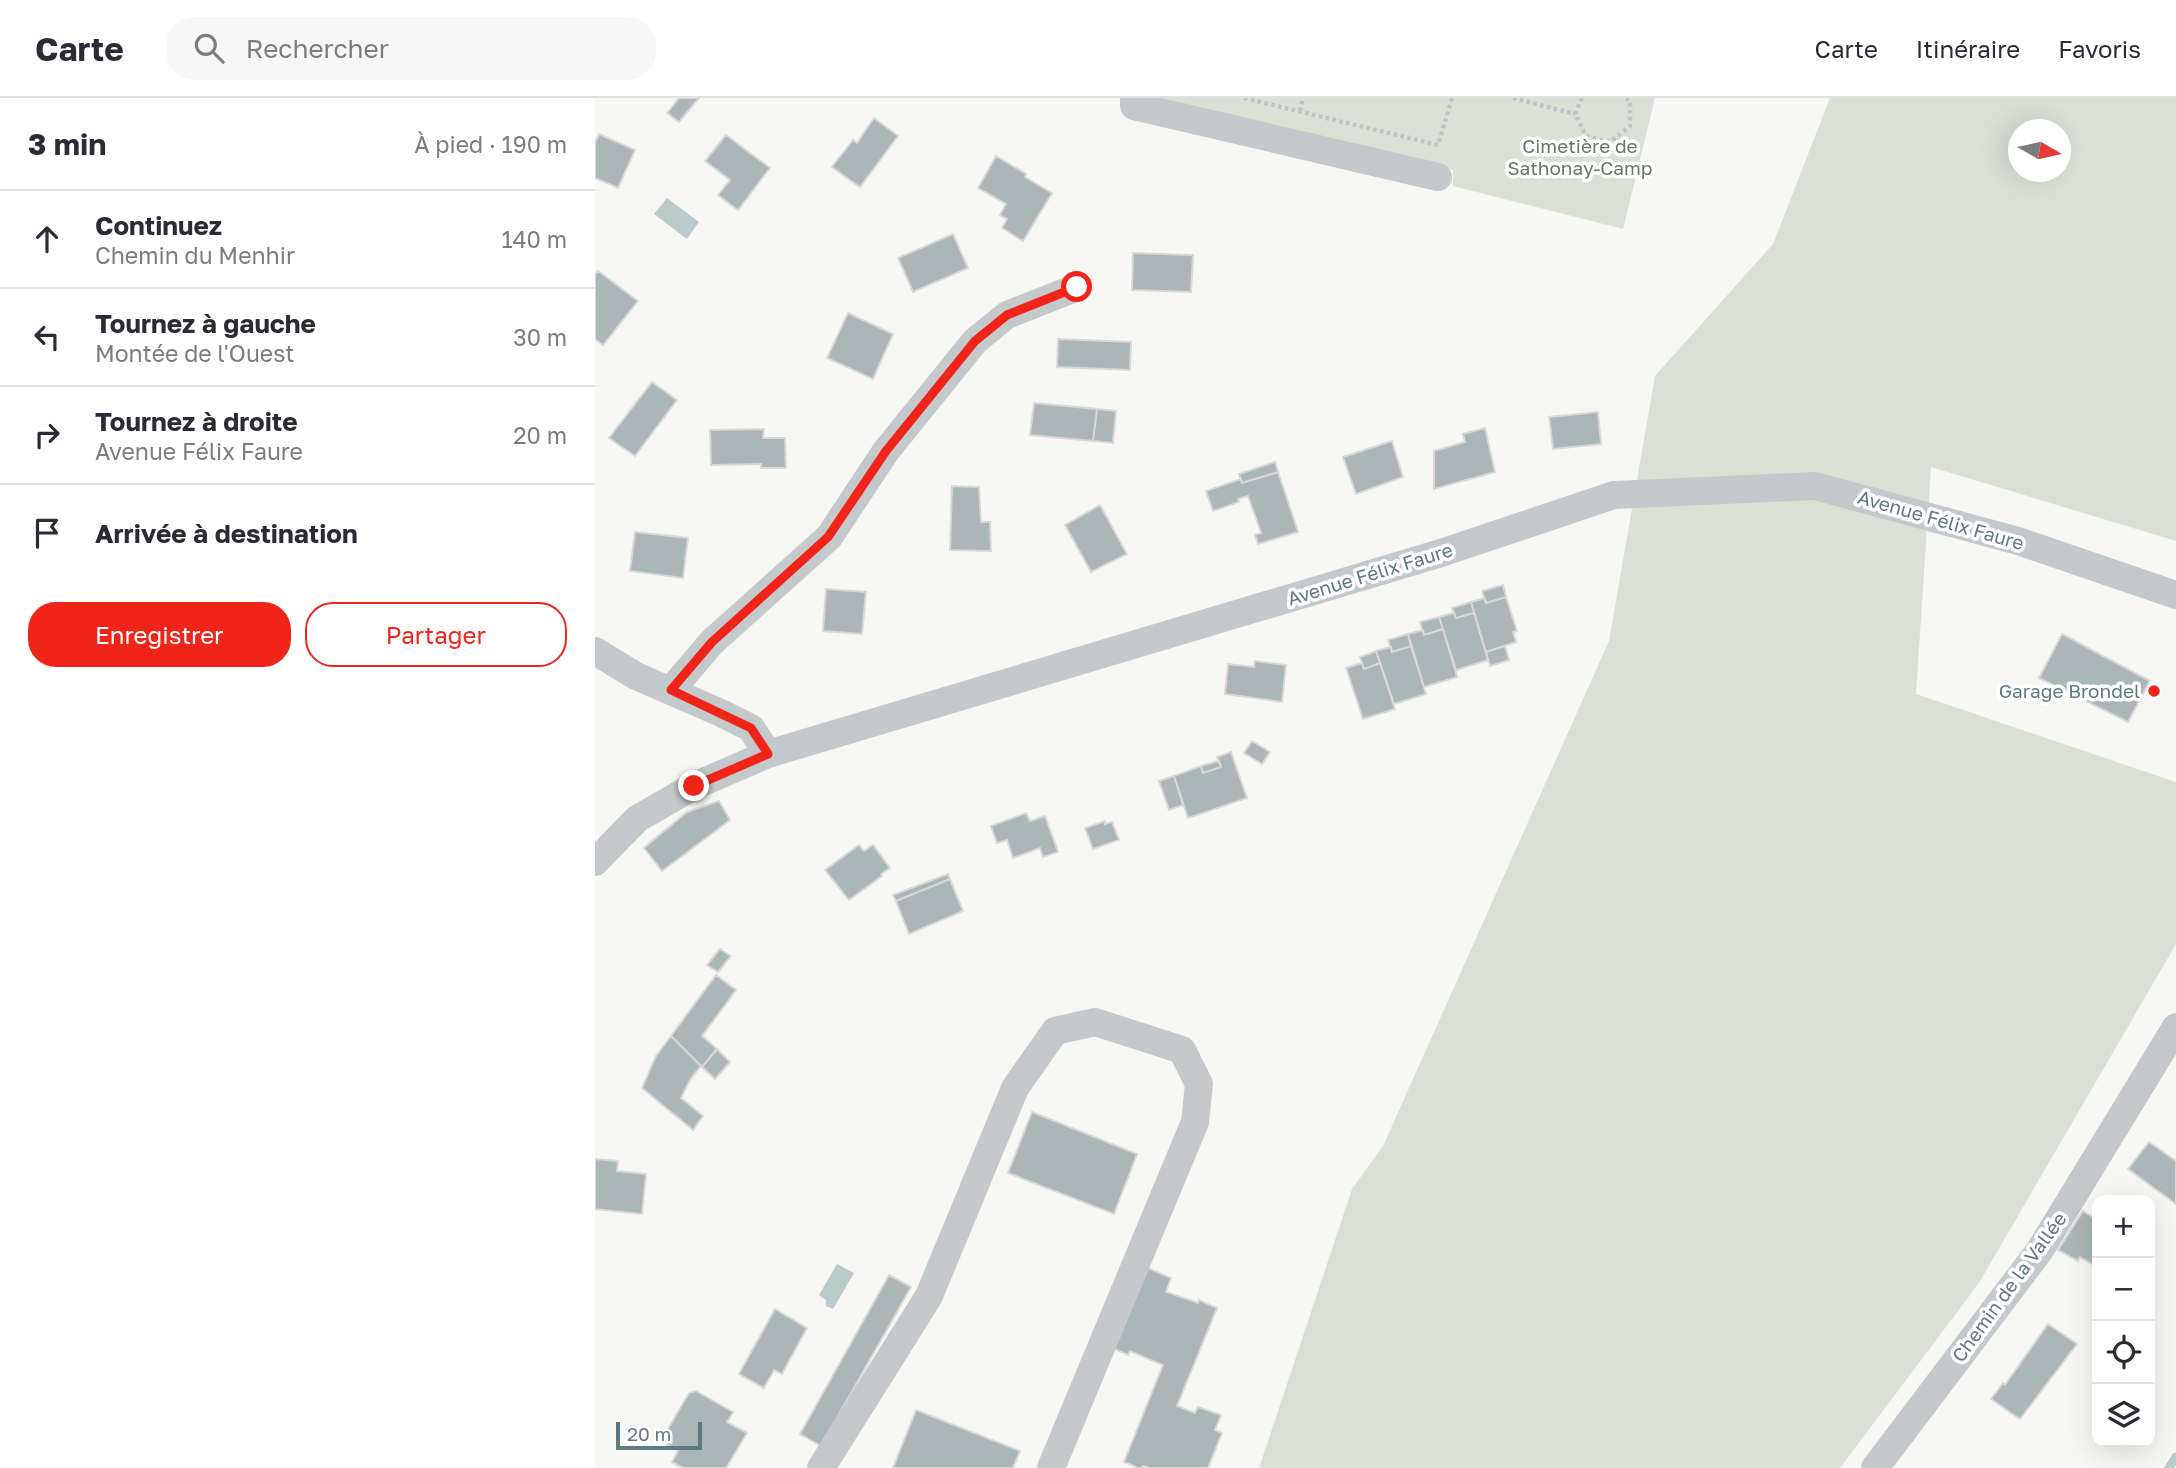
<!DOCTYPE html>
<html lang="fr">
<meta charset="utf-8">
<style>
body{margin:0;font-family:"Golos Text",sans-serif;background:#f7f7f7;color:#2b2b33}
.controls{position:absolute;right:21px;bottom:21px;display:grid;overflow:hidden;border-radius:14px;box-shadow:0 7px 28px #0002}
.controls button{width:63px;height:63px;display:grid;place-items:center;padding:0;border:0;border-bottom:2px solid #e1e1e2;background:#fff;color:#2b2b33;font:35px sans-serif}
.compass{position:absolute;left:1413px;top:21px;width:63px;height:63px;border-radius:50%;background:#fff;box-shadow:0 7px 28px #0002;rotate:99deg}
.scale{position:absolute;left:21px;bottom:18px;width:86px;box-sizing:border-box;padding-left:7px;border:4px solid #607981;border-top:0;font-size:19px;line-height:24px;white-space:nowrap;color:#607981;-webkit-text-stroke:5px #fff;paint-order:stroke}
.stop{position:absolute;width:21px;height:21px;margin:-16px;border:5px solid #f1241a;border-radius:50%;background:#fff}
.stop.end{background:#f1241a;border-color:#fff;box-shadow:0 2px 7px #0008}
.list{margin:0;padding:0;list-style:none}
h2{display:flex;justify-content:space-between;align-items:center;height:91px;margin:0;padding:0 28px;font-size:30px}
h2 small{font-size:23px;font-weight:400;color:#7c7c81}
.list li{display:grid;grid-template-columns:46px 1fr auto;gap:21px;align-items:center;box-sizing:border-box;height:98px;padding:0 28px;border-top:2px solid #e1e1e2}
.list b{display:block;font-size:26px;white-space:nowrap}
.list p{margin:0;font-size:23px;white-space:nowrap;color:#7c7c81}
.list em{font-size:23px;font-style:normal;color:#7c7c81}
.actions{display:flex;gap:14px;padding:21px 28px}
.actions a{flex:1;padding:16px 0;border:2px solid #f1241a;border-radius:28px;text-align:center;font-size:24px;color:#f1241a}
.actions .main{background:#f1241a;color:#fff}
.icon{flex:none;width:38px;height:38px;fill:none;stroke:currentColor;stroke-width:2;stroke-linecap:round;stroke-linejoin:round}
.map{position:relative;flex:none;width:1581px;height:1370px;overflow:hidden}
header{display:flex;align-items:center;gap:42px;box-sizing:border-box;height:98px;padding:0 35px;background:#fff;border-bottom:2px solid #e1e1e2}
header strong{font-size:33px}
nav{display:flex;gap:38px;margin-inline-start:auto;font-size:24px}
.search{width:490px;height:63px;background:#f7f7f7;display:flex;align-items:center;gap:18px;box-sizing:border-box;padding:0 24px;border-radius:28px;color:#7c7c81;font-size:26px}
main{display:flex}
aside{flex:1;background:#fff}
.map>svg:first-child{display:block}
.green{fill:#dbe0d4;fill-rule:evenodd}
.water{fill:#bbcbcc}
.lines{fill:none;stroke-linecap:round;stroke-linejoin:round}
.stream{stroke:#bbcbcc;stroke-width:9}
.building{fill:#abb6b9;stroke:#d9d8d6;stroke-width:2}
.path{stroke:#c0c3c4;stroke-width:4.5;stroke-dasharray:3.5 3.5;stroke-linecap:butt}
.minor{stroke:#c4cacc;stroke-width:28}
.route{stroke:#f1241a;stroke-width:9}
.poi-dot{fill:#f1241a;stroke:#fff;stroke-width:2.5}
.labels{text-anchor:middle;stroke-width:7;stroke-linejoin:round;paint-order:stroke}
.park-label{font-size:19px;fill:#69795f;stroke:#fff}
.street-label{font-size:19px;fill:#607981;stroke:#fff}
.poi-label{font-size:19px;fill:#607981;stroke:#fff;text-anchor:end}
</style>
<header>
<strong>Carte</strong>
<div class="search"><svg class="icon" aria-label="search" viewBox="0 0 24 24"><circle cx="10" cy="10" r="6"/><path d="M15 15l6 6"/></svg>Rechercher</div>
<nav><a>Carte</a><a>Itinéraire</a><a>Favoris</a></nav>
</header>
<main>
<aside>
<h2>3 min<small>À pied · 190 m</small></h2>
<ul class="list">
<li><svg class="icon" aria-label="ahead" viewBox="0 0 24 24"><path d="M12 20V5M6 11l6-6 6 6"/></svg><div><b>Continuez</b><p>Chemin du Menhir</p></div><em>140 m</em></li>
<li><svg class="icon" aria-label="left" viewBox="0 0 24 24"><path d="M17 20v-9H6M10 6l-5 5 5 5"/></svg><div><b>Tournez à gauche</b><p>Montée de l'Ouest</p></div><em>30 m</em></li>
<li><svg class="icon" aria-label="right" viewBox="0 0 24 24"><path d="M7 20v-9h11M14 6l5 5-5 5"/></svg><div><b>Tournez à droite</b><p>Avenue Félix Faure</p></div><em>20 m</em></li>
<li><svg class="icon" aria-label="arrive" viewBox="0 0 24 24"><path d="M6 21V4h12l-3 4 3 4H6"/></svg><div><b>Arrivée à destination</b></div></li>
</ul>
<div class="actions"><a class="main">Enregistrer</a><a>Partager</a></div>
</aside>
<div class="map">
<svg width="1581" height="1370" viewBox="0 0 1581 1370">
<rect width="100%" height="100%" fill="#f7f7f4"/>
<path class="green" d="M551,0H1060L1028,131L858,88V72Z
M1235,0H1581V443L1336,369L1321,596L1581,684V846L1384,1185L1245,1370H664L757,1091L788,1048L1014,543L1060,278L1178,146ZM1423,32H1465V74H1423Z"/>
<path class="water" d="M72,100L104,124L92,141L59,116Z
M242,1166L259,1175L238,1211L231,1208V1202L224,1197Z"/>
<g class="lines">
<path class="stream" d="M1574,1370L1581,1359"/>
</g>
<path class="building" d="M84,0H104L84,24L72,15Z
M279,20L303,38L265,89L237,69L258,42L262,45Z
M4,36L40,52L23,90L0,80V45Z
M131,37L175,70L143,112L123,97L135,82L110,63Z
M401,58L431,76L430,79L457,95L428,143L407,130L412,121L405,117L411,106L383,90Z
M358,136L373,170L318,194L303,160Z
M538,155L598,157L596,194L537,192Z
M3,173L43,203L8,247L0,241V177Z
M253,215L298,236L278,281L232,260Z
M463,241L536,244L535,272L462,269Z
M57,284L82,302L40,358L14,340Z
M439,305L502,311L498,343L435,337Z
M502,311L521,313L518,345L498,343Z
M1003,314L1006,346L958,351L954,319Z
M890,330L900,374L839,391V353L870,344L868,336Z
M169,331L168,340H190L191,370H166V366L116,367L115,332Z
M797,343L808,379L761,396L748,359Z
M680,364L683,374L647,385L644,376Z
M683,374L703,434L663,446L660,437L666,435L653,398L643,401L644,404L618,413L611,393L646,381L647,385Z
M357,388L384,389L386,424H395L396,453L355,452Z
M505,407L532,456L496,474L470,427Z
M40,434L93,440L88,480L35,473Z
M908,487L911,499L891,505L887,493Z
M231,491L271,494L267,536L228,533Z
M911,499L922,533L918,534L921,544L891,554L876,504L890,500L891,505Z
M876,504L879,515L861,520L857,510Z
M859,515L861,520L879,515L893,562L861,572L844,519Z
M844,519L848,531L829,537L825,524Z
M848,531L862,579L829,589L813,536L828,532L829,537Z
M813,536L816,548L797,554L793,542Z
M1467,536L1555,583L1533,624L1444,580Z
M816,548L831,596L799,606L781,553L796,549L797,554Z
M910,548L914,562L895,568L891,554Z
M781,553L785,565L769,571L765,559Z
M660,563L691,567L687,604L630,596L633,566L659,569Z
M767,565L769,571L785,565L800,611L768,621L751,570Z
M657,643L675,654L667,666L649,655Z
M636,654L652,700L593,720L579,678L606,668L608,675L626,669L622,659Z
M624,663L626,669L608,675L606,668Z
M579,678L588,707L574,712L564,683Z
M124,703L135,722L67,773L49,750L92,714Z
M431,715L435,723L450,718L463,754L448,759L445,750L418,760L412,742L402,745L396,728Z
M510,723V726L517,724L524,742L498,751L490,730Z
M264,747L269,753L278,747L295,770L286,776L287,778L254,802L230,772Z
M353,776L355,781L301,803L298,797Z
M355,781L368,813L314,836L301,803Z
M125,851L136,858L123,874L112,867Z
M121,877L141,892L107,938L122,951L107,969L76,938Z
M76,938L106,968L96,980L86,1000L108,1018L98,1032L47,990L61,958Z
M122,951L135,964L120,981L107,969Z
M437,1014L542,1056L519,1116L413,1075Z
M1554,1044L1581,1063V1106L1533,1071Z
M0,1061L23,1063L22,1073L51,1076L47,1116L0,1111Z
M1488,1113L1502,1122V1169L1485,1159L1483,1163L1463,1152Z
M548,1168L576,1180L571,1194L603,1205L604,1202L622,1210L582,1308L600,1315L603,1309L626,1317L620,1332L627,1335L613,1370H554L548,1368L547,1370H543L529,1364L568,1267L535,1253L533,1257L515,1249Z
M294,1177L316,1189L226,1348L205,1336Z
M180,1211L212,1230L187,1276L179,1272L169,1290L144,1276Z
M1453,1226L1482,1246L1425,1321L1396,1301L1408,1285L1410,1287Z
M101,1293L138,1314L132,1324L152,1335L131,1370H88L77,1364L83,1353L66,1343L94,1295Z
M321,1312L425,1353L418,1370H298Z"/>
<g class="lines">
<path class="path" d="M649,0L843,47L857,0
M918,0L980,16
M987,0L980,16L991,38L1015,44L1035,28V3L1031,0
M705,13L708,0"/>
<path class="minor" d="M539,0V8L843,79
M0,553L41,578L126,615L156,630L173,656
M76,592L117,544L234,439L291,353L380,243L412,217L483,189
M0,764L42,721L99,688L173,656L846,455L1019,397L1220,388L1423,443L1581,497
M226,1370L334,1198L420,990L460,933L500,924L587,952L604,986L600,1024L456,1370
M1280,1370L1445,1152L1581,929"/>
</g>
<g class="lines">
<path class="route" d="M99,688L173,656L156,630L76,592L117,544L233,439L291,353L380,243L412,217L482,189"/>
</g>
<circle class="poi-dot" cx="1559" cy="593" r="7"/>
<g class="labels">
<g class="park-label">
<text x="985" y="55">Cimetière de<tspan x="985" dy="22">Sathonay-Camp</tspan></text>
</g>
<g class="street-label">
<text transform="translate(1346 422) rotate(16)" y="7">Avenue Félix Faure</text>
<text transform="translate(775 476) rotate(-17)" y="7">Avenue Félix Faure</text>
<text transform="translate(1414 1189) rotate(-54)" y="7">Chemin de la Vallée</text>
</g>
<g class="poi-label">
<text x="1545" y="600">Garage Brondel</text>
</g>
</g>
</svg>
<div class="controls">
<button>+</button>
<button>−</button>
<button><svg class="icon" aria-label="locate" viewBox="0 0 24 24"><circle cx="12" cy="12" r="6"/><path d="M12 2v4M12 18v4M2 12h4M18 12h4"/></svg></button>
<button><svg class="icon" aria-label="layers" viewBox="0 0 24 24"><path d="M12 4l9 5-9 5-9-5zM3 14l9 5 9-5"/></svg></button>
</div>
<svg class="compass" viewBox="-18 -18 36 36"><path d="M0-13l5 13h-10z" fill="#e53935"/><path d="M0 13l5-13h-10z" fill="#7c7c81"/></svg>
<div class="scale">20 m</div>
<div class="stop" style="left:482px;top:189px"></div>
<div class="stop end" style="left:99px;top:688px"></div>
</div>
</main>
